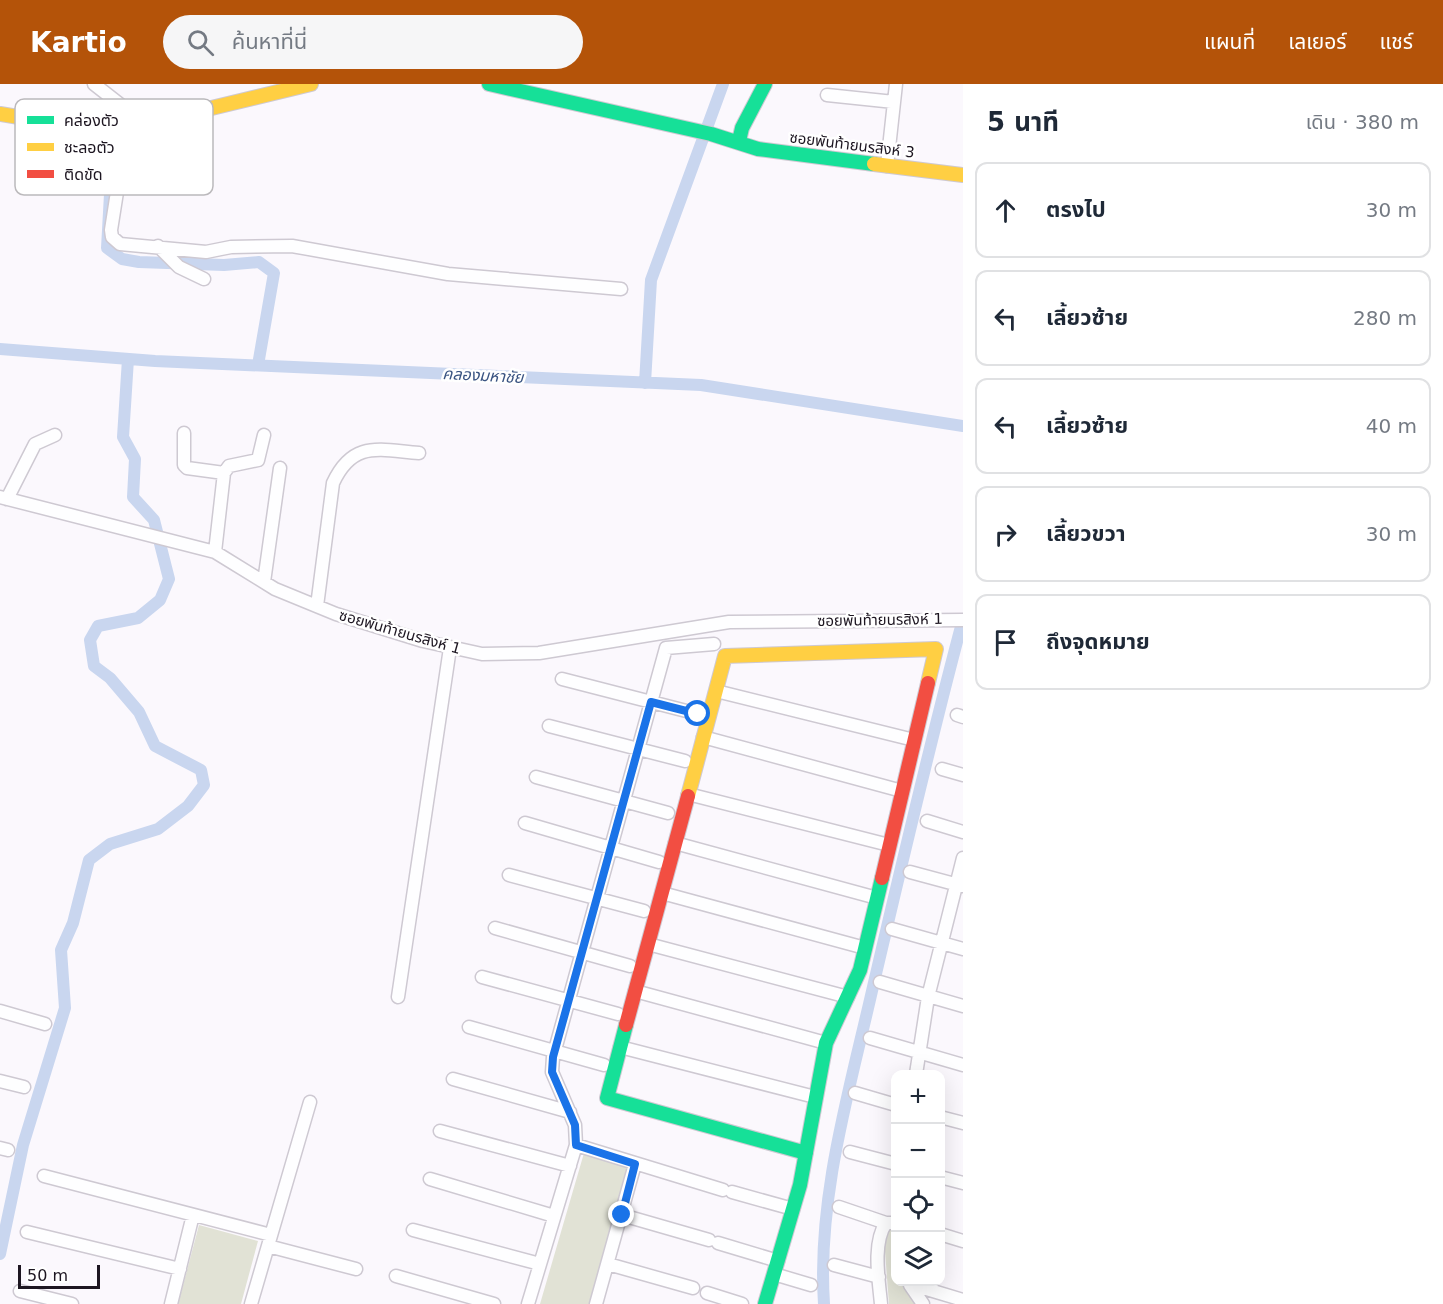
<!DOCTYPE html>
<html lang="th">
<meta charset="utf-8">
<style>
body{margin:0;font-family:"DejaVu Sans","Noto Sans Thai",sans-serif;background:#f6f6f7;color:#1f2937}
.controls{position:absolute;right:18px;bottom:18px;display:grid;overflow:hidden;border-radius:12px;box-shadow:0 6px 24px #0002}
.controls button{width:54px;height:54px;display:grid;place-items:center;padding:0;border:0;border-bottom:2px solid #e0e1e3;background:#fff;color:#1f2937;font:30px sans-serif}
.scale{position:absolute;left:18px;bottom:15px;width:82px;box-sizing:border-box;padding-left:6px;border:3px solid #1d1621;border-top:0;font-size:16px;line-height:21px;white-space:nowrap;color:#1d1621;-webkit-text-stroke:4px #fff;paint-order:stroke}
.stop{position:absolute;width:18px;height:18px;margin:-14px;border:4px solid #1a73e8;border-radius:50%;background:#fff}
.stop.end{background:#1a73e8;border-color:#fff;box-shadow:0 2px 6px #0008}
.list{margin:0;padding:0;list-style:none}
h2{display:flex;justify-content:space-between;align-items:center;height:78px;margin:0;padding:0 24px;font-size:26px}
h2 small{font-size:20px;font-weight:400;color:#747a83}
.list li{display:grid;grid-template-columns:39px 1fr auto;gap:18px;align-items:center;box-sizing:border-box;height:96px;margin:0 12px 12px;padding:0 12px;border:2px solid #e0e1e3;border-radius:12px}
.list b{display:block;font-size:22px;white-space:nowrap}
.list em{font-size:20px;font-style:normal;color:#747a83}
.icon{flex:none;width:33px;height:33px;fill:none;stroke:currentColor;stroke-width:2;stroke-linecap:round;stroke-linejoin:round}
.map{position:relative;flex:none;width:963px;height:1220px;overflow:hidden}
header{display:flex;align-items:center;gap:36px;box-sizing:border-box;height:84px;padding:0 30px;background:#b45309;color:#fff}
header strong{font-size:28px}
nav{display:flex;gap:33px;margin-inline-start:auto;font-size:21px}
.search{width:420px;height:54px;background:#f6f6f7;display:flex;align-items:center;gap:15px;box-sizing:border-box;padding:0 21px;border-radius:33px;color:#747a83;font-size:22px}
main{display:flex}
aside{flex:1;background:#fff}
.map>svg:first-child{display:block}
.green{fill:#e1e2d5}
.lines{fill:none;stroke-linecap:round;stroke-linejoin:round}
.canal{stroke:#c9d6ef;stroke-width:12}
.street-casing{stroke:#cec9d2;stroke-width:15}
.fast-casing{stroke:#cec9d2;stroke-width:16}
.slow-casing{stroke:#cec9d2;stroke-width:16}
.jam-casing{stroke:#cec9d2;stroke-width:16}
.street{stroke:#fefeff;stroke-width:12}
.fast{stroke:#16e098;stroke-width:14}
.slow{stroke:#ffcf43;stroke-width:14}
.jam{stroke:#f24e42;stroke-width:14}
.route{stroke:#1a73e8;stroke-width:8}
.labels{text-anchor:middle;stroke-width:5;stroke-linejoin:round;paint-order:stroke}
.street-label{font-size:15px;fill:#1d1621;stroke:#fff}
.water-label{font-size:16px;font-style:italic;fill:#3a5482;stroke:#fff}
.key{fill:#fff;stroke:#bbb9bc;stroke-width:1.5}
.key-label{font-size:16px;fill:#1d1621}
</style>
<header>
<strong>Kartio</strong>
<div class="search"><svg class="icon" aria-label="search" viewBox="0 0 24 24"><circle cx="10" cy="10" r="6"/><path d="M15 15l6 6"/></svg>ค้นหาที่นี่</div>
<nav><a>แผนที่</a><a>เลเยอร์</a><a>แชร์</a></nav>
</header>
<main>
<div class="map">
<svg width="963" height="1220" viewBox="0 0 963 1220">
<rect width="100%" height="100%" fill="#fbf8fd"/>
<path class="green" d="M584,1069L628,1083L591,1220H540Z
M199,1141L258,1157L241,1220H178Z
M895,1143L896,1198H902L917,1220H889L884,1154L889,1144Z"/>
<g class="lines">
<path class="canal" d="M112,74L107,164L122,175L139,178L224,181L259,178L274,189L258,281
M0,265L155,277L701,301L963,342
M645,299L651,196L723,0
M0,1170L23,1061L65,924L61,866L73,839L89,776L110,760L158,745L188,722L204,701L201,686L155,662L139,628L110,594L94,582L90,556L98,542L138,534L160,516L169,495L154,436L133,413L135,375L123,353L128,275
M824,1220C817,1115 849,1008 872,907C901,783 930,658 963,535"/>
<defs>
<path id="street" d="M94,0L145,40
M827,11L894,18
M119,46L120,89L111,146L112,153L120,160L206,168L231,163L292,162L448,190L621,205
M887,82L896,0
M158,162L179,183L204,195
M184,349V381L187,384L224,389
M0,413L215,468L275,505L336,530L423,557L482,570L539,569L729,538L963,536
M7,415L35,360L55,351
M215,468L224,389L229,382L258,376L264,351
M264,498L280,384
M317,522L333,399C353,356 379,366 419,369
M562,595L698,630
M716,607L914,656
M957,631L963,633
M549,642L685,677
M703,653L902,707
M942,685L963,691
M536,693L668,729
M688,710L889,761
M927,737L963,748
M525,739L659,778
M675,759L877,814
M910,788L962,802
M509,791L644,827
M662,809L865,864
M495,844L630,882
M892,845L963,865
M648,860L848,913
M482,893L618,930
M880,898L963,922
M635,907L826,959
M398,913L450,564
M0,927L45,940
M469,943L604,981
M870,954L963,981
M620,963L815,1013
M916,990L928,913L963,774
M453,995L570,1028
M0,997L24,1003
M855,1009L896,1021
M940,1033L963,1039
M440,1047L570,1082
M576,1061L723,1106
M0,1064L8,1066
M850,1068L896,1080
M44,1092L271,1151
M940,1093L963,1099
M430,1095L554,1132
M732,1108L793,1125
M839,1123L886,1139H896
M622,1131L709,1156
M413,1146L540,1180
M27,1148L180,1185
M940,1150L963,1157
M718,1159L778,1177
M268,1162L356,1185
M608,1180L693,1204
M834,1181L879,1193
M774,1190L811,1201
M396,1192L494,1220
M910,1201L923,1220
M913,1204H923L963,1216
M20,1207L72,1220
M707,1209L742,1220
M171,1220L193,1131
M251,1220L310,1018
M528,1220L576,1061L575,1041L552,988L553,973L666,564L714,560
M596,1220L635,1080
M881,1220C879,1197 872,1159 886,1139"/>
<path id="fast" d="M489,0L711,50L758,65L874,80
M739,57L742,44L765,0
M626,941L607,1014L806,1069
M765,1220L800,1101L826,959L860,886L882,794"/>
<path id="slow" d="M0,30L102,47L145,40L311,0
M874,80L963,91
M688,712L725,572L936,565L928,599"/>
<path id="jam" d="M882,794L928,599
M626,941L688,712"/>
</defs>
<use href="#street" class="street-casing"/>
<use href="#fast" class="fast-casing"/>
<use href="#slow" class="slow-casing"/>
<use href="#jam" class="jam-casing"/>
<use href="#street" class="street"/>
<use href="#fast" class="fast"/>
<use href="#slow" class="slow"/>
<use href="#jam" class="jam"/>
</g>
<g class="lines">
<path class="route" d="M622,1131L635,1080L576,1061L575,1041L552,988L553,973L651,618L698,630"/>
</g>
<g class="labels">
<g class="street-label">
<text transform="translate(852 61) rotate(7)" y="5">ซอยพันท้ายนรสิงห์ 3</text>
<text transform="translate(880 536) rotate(-1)" y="5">ซอยพันท้ายนรสิงห์ 1</text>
<text transform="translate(400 548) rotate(16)" y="5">ซอยพันท้ายนรสิงห์ 1</text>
</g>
<g class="water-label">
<text transform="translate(483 291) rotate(3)" y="6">คลองมหาชัย</text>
</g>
</g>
<rect x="15" y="15" width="198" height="96" rx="9" class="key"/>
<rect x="27" y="32" width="27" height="8" fill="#16e098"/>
<rect x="27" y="59" width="27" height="8" fill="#ffcf43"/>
<rect x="27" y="86" width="27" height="8" fill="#f24e42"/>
<g class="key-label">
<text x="64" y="42">คล่องตัว</text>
<text x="64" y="69">ชะลอตัว</text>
<text x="64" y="96">ติดขัด</text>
</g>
</svg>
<div class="controls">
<button>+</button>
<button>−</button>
<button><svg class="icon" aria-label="locate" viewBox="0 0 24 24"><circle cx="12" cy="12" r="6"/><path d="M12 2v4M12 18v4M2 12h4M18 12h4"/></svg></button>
<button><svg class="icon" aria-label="layers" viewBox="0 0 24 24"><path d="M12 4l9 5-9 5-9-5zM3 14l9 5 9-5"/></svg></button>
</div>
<div class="scale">50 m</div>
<div class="stop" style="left:698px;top:630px"></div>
<div class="stop end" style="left:622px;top:1131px"></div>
</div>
<aside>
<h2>5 นาที<small>เดิน · 380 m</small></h2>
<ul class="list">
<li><svg class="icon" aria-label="ahead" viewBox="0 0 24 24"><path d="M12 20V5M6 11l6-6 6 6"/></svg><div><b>ตรงไป</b></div><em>30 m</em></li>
<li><svg class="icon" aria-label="left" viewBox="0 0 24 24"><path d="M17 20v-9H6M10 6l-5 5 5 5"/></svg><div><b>เลี้ยวซ้าย</b></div><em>280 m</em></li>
<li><svg class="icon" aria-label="left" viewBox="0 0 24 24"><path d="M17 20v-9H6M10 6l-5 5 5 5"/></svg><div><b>เลี้ยวซ้าย</b></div><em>40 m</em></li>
<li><svg class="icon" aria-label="right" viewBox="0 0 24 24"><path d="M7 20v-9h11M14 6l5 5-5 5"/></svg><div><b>เลี้ยวขวา</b></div><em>30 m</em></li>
<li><svg class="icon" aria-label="arrive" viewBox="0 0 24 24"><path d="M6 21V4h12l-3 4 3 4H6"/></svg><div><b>ถึงจุดหมาย</b></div></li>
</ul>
</aside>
</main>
